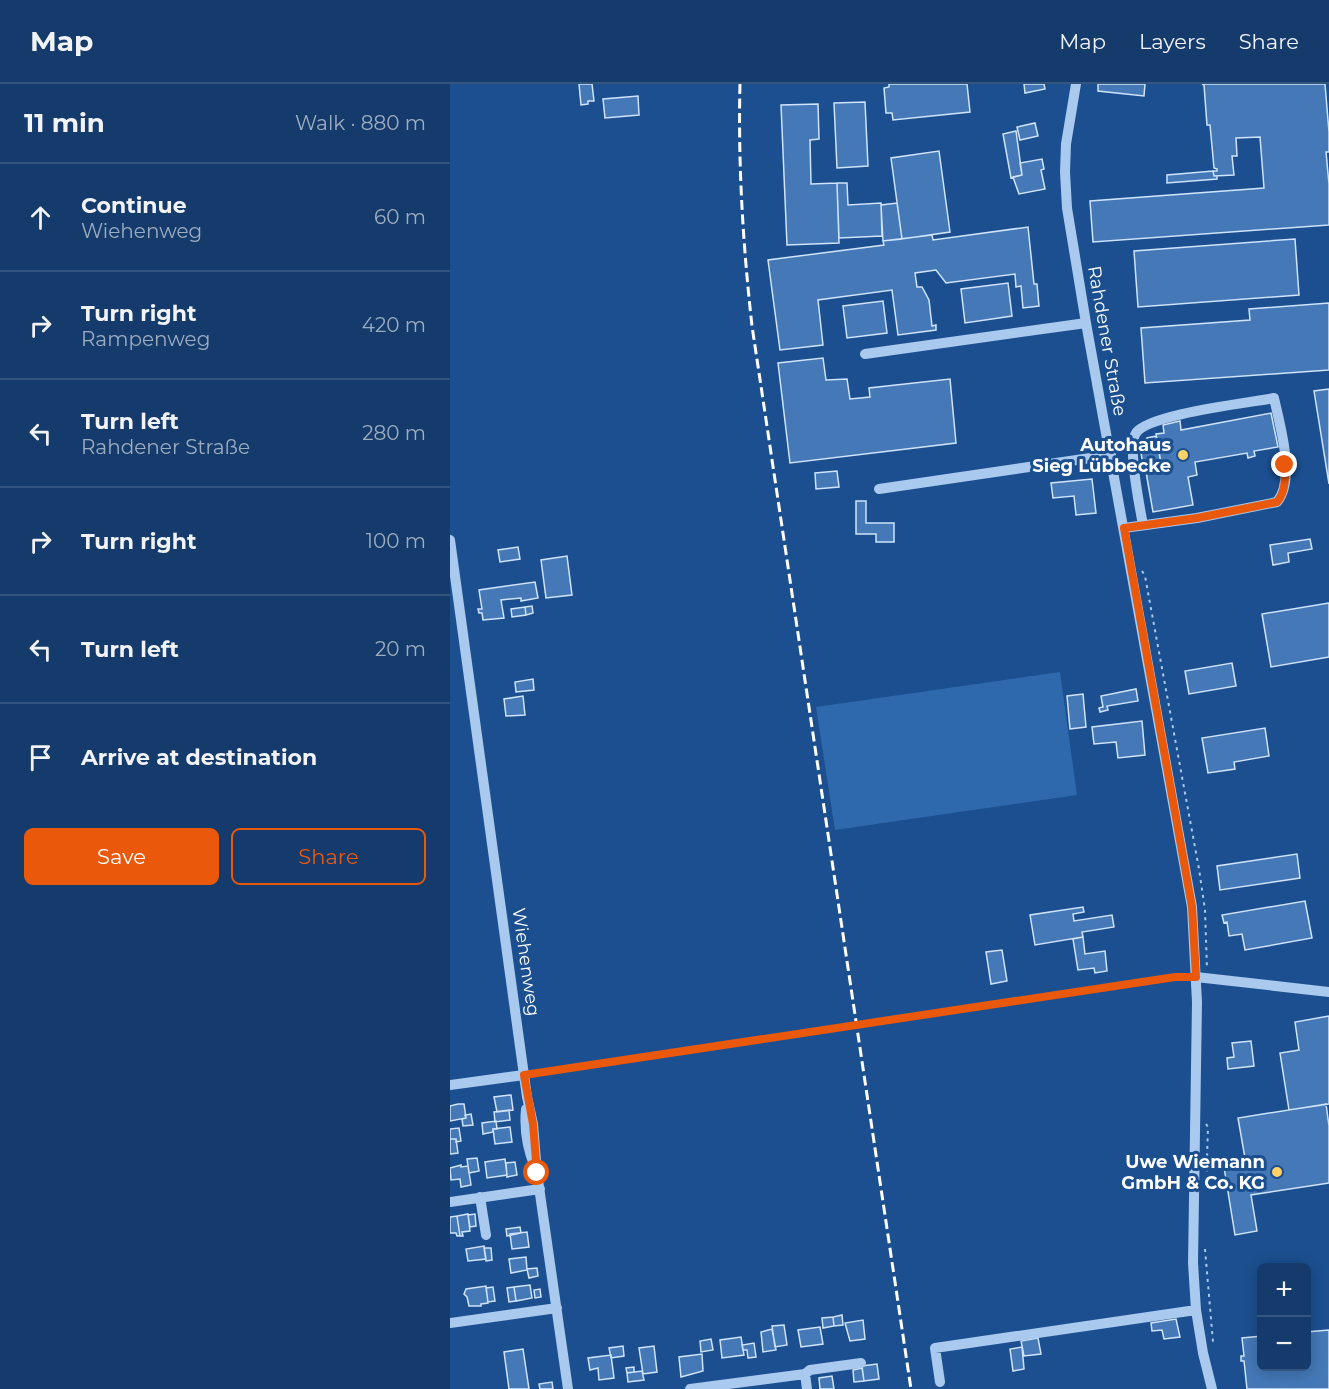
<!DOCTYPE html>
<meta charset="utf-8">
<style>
body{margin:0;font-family:Montserrat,sans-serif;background:#214673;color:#f1f3f6}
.controls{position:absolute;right:18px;bottom:18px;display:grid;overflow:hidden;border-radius:9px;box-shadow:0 3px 15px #0003}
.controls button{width:54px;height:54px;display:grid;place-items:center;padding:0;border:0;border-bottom:2px solid #33557e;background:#143b6b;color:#f1f3f6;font:30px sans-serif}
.stop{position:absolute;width:18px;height:18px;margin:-14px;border:4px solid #ea580c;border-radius:50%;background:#fff}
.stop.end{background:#ea580c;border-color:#fff;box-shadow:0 2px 6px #0008}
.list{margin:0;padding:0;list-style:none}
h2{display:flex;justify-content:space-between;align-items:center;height:78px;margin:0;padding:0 24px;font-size:26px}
h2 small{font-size:20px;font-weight:400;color:#9dadc1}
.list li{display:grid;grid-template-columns:39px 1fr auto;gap:18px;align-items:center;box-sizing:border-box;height:108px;padding:0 24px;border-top:2px solid #33557e}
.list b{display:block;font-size:22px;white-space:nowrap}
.list p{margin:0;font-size:20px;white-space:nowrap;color:#9dadc1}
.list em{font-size:20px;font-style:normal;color:#9dadc1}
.actions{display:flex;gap:12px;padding:18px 24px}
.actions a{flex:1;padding:14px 0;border:2px solid #ea580c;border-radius:9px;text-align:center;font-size:21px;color:#ea580c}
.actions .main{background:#ea580c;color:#fff}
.icon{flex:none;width:33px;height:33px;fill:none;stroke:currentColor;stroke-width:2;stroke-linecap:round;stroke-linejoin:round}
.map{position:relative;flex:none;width:879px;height:1305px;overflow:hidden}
header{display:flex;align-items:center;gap:36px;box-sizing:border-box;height:84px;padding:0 30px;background:#143b6b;border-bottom:2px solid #33557e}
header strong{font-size:28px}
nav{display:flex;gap:33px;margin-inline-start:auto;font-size:21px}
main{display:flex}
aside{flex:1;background:#143b6b}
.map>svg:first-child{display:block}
.green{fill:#2e69ad}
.building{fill:#4478b7;stroke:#cfe3fa;stroke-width:1.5}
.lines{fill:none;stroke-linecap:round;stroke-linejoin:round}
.path{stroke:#a9c9ee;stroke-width:2;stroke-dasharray:3 4.5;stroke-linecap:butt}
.minor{stroke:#a9c9ee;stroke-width:10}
.rail{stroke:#fff;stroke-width:3;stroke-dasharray:10 4.5;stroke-linecap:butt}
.route{stroke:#ea580c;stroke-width:8}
.poi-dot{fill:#ffd166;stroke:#1b4f8f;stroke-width:2}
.labels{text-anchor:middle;stroke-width:6;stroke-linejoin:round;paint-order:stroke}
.street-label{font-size:18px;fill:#fff;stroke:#1b4f8f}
.poi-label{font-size:18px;font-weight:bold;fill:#fff;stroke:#1b4f8f;text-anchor:end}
</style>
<header>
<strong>Map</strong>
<nav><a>Map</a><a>Layers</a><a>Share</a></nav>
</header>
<main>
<aside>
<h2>11 min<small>Walk · 880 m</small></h2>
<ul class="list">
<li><svg class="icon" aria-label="ahead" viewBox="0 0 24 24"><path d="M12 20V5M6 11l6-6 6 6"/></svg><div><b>Continue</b><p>Wiehenweg</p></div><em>60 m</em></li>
<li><svg class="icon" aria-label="right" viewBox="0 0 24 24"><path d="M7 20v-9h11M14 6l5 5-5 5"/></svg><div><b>Turn right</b><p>Rampenweg</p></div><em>420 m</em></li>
<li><svg class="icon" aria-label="left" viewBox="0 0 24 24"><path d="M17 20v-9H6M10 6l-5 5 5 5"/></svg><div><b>Turn left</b><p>Rahdener Straße</p></div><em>280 m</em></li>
<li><svg class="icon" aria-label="right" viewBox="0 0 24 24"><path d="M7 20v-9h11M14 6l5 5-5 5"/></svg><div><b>Turn right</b></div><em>100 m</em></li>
<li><svg class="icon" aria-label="left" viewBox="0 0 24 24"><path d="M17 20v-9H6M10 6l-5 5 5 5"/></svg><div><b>Turn left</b></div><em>20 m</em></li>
<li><svg class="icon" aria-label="arrive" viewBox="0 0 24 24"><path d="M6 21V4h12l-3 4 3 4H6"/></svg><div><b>Arrive at destination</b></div></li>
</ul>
<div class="actions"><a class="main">Save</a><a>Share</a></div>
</aside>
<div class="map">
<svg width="879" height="1305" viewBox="0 0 879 1305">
<rect width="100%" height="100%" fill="#1b4f8f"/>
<path class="green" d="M610,588L627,711L385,746L366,623Z"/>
<path class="building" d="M129,0H142L144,17H138V20L131,21Z
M439,0H517L520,28L443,36L442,29H436L434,4L439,3Z
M574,0H594L595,5L575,9Z
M648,0H695L694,12L648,7Z
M752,0H875L879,48V68H876L879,100V141L643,158L640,117L814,104L810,53L786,54L787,72H782L784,91L764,92L763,87H767V85L764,84L760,41H757L754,1Z
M188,12L189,31L155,34L153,15Z
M415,18L418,82L387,84L384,19Z
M368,20L369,55L360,56L361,100L387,99L389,159L337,161L331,21Z
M585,39L588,52L570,56L567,43Z
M566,47L572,91L561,94L553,50Z
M489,67L500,148L452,155L441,74Z
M592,75L594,85L591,86L595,105L569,110L563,93L572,91L570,79Z
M763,87L764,92H767V95L717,99V91Z
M387,99H397L398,121L431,119L432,152L389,154Z
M447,119L452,155L433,157L431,121Z
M578,143L584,200H587L589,222L573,224L571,202L566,203L565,190L496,199L486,186L465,189L467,203H472L479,216L482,242L486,241V246L448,251L442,206L368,216L373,261L330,266L318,176L434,161L433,157L482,151L483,156Z
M845,155L849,211L688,223L684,167Z
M558,199L562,232L515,239L511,205Z
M433,217L437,249L397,254L393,222Z
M879,219V286L695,299L691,244L800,236L799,225Z
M373,274L376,296L397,295L400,315L420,313L419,304L500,295L506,359L340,379L328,279Z
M879,305V400L864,307Z
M821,329L828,363L804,367L805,372L798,374L797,369L745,378L747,391L738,393L743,421L703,428L696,388L712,385L706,350L714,349L713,341L730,337L731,346Z
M706,352L712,385L694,388L690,362L697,354Z
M387,387L389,403L366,405L365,389Z
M642,395L646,429L626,431L624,412L603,414L601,399Z
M406,417H416V439H444V458H426V450H406Z
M860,455L862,465L838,469L839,478L823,481L820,461Z
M68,463L70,475L50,478L48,466Z
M117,472L122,511L96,514L91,476Z
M85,498L88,514L71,517V514L51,516L54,534L33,536L32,529H29L28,525H32L29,506Z
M879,519V573L821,583L812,530Z
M82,522L83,529L76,531L75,523Z
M75,523L76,531L62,533L61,525Z
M782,579L786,602L739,610L735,587Z
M83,595L84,606L66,608L65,598Z
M686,605L688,617L657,622L658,626L650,628L649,624L653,623L651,612Z
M633,610L636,643L620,645L617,612Z
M73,612L75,631L56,632L54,615Z
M692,637L695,671L668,674L666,658L644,660L642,643Z
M815,644L819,672L784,678L785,685L758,689L752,654Z
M847,770L850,794L770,806L767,782Z
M855,817L862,854L795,866L792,850L779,852L777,838L774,839L772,831Z
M633,823L634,828L623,830L624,837L662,831L664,843L632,848L633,853L585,861L580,831Z
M633,853L635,870L655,867L657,887L645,889L644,884L628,886L623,855Z
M552,866L557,897L541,900L536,868Z
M879,932V1020L839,1026L830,969L849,966L845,938Z
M801,957L804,982L778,985L777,974L784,973L782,959Z
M61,1011L63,1026L47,1028L44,1013Z
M8,1020H14L16,1034L0,1037V1022Z
M876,1020L879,1042V1099L801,1111L807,1147L785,1151L773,1077L795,1074L788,1034Z
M59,1026L60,1036L45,1038L44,1028Z
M21,1030L23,1041L13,1042L12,1035L16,1034L15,1031Z
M46,1037L47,1045H43V1048L33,1050L32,1039Z
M60,1043L62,1058L45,1060L43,1045Z
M9,1044L11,1057L6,1058V1055H0V1045Z
M0,1055H6L8,1069L0,1070Z
M27,1074L29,1087L19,1089L17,1075Z
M55,1075L57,1091L37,1094L35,1078Z
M65,1078L67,1091L57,1093L56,1079Z
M11,1081V1083L18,1082L21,1101L11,1103L10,1095L1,1096L0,1084Z
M18,1130L20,1147L12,1148L13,1152H10L7,1132Z
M25,1130L26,1142L20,1143L18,1131Z
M7,1132L10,1152H7L6,1149H0V1133Z
M70,1143L71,1149L57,1152L56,1145Z
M77,1148L79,1163L62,1165L60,1150Z
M34,1162L36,1175L18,1177L16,1165Z
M34,1164H41L42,1176L36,1177Z
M76,1173L77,1186L61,1189L59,1175Z
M87,1184L88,1192L79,1194L77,1185Z
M80,1201L82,1214L66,1217L64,1203Z
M36,1202L38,1219L31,1220V1222H19L17,1213L14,1210L16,1205Z
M43,1203L45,1217L38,1218L36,1204Z
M64,1203L66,1217L59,1218L57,1204Z
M90,1205L91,1213L85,1214L84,1206Z
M392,1231L393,1241L384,1242L383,1233Z
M383,1233L384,1242L373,1244L372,1234Z
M726,1235L730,1253L714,1255L712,1246L702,1247L701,1239Z
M413,1236L415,1255L400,1257L395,1239Z
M334,1241L337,1261L325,1263L322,1242Z
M370,1243L373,1260L351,1263L348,1246Z
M322,1245L326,1266L313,1268L311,1248Z
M879,1246V1305H797L794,1277H791V1272H794L792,1254L812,1252V1282H856V1248Z
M291,1253L294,1271L272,1274L270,1256Z
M588,1254L591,1270L574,1272L571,1257Z
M261,1255L263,1266L251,1268L250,1257Z
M304,1259L306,1273L298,1274L297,1266H293L292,1261Z
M173,1262L174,1272L161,1274L159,1264Z
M204,1262L207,1288L193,1290L189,1264Z
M572,1263L574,1285L563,1287L560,1265Z
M73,1265L79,1305H59L54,1268Z
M252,1270L253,1287L231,1293L229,1273Z
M161,1271L164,1294L149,1296L148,1284L140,1286L138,1274Z
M427,1280L429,1295L414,1297L412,1282Z
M184,1283V1288L177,1289L176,1284Z
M412,1284L414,1297L404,1298L403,1286Z
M192,1287L194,1296L178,1298L177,1289Z
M382,1292L384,1305H370L369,1294Z
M102,1298L103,1305H90L89,1300Z"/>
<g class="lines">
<path class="path" d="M692,487L695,492L749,785L755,826L757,885
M82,989L736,893
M756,1040L758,1043L756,1106
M755,1165L763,1258"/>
<path class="minor" d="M626,0L616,60L615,88L617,124L636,239L742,823L747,918L743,1179L746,1226L753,1269L762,1305
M415,270L636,239
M429,405L661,371
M674,444L747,434L827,418C846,395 830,342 824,314C799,319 698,330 686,349C677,362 690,424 693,441
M0,456L77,1013L83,1040L87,1089L118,1305
M746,893L879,908
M0,1001L74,991
M76,1025C74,1046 77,1064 85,1083
M30,1113L36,1151
M0,1118L90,1105
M0,1239L107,1224
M355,1290L360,1286L411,1279
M490,1298L485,1264L746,1226
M240,1305L355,1290L357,1305"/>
<path class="rail" d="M290,0C288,81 293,161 302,242L461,1305"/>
</g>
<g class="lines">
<path class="route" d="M87,1089L83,1040L74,991L725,893H746L742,823L674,444L747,434L827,418C836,407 835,395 835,381"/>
</g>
<g class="poi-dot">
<circle cx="733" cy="371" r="6"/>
<circle cx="827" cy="1088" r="6"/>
</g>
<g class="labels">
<g class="street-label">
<text transform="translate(657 257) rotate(80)" y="6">Rahdener Straße</text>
<text transform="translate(76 878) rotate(82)" y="6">Wiehenweg</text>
</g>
<g class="poi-label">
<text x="721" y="367">Autohaus<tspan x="721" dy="21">Sieg Lübbecke</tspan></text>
<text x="815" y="1084">Uwe Wiemann<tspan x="815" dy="21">GmbH &amp; Co. KG</tspan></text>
</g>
</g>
</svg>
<div class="controls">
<button>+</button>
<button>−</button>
</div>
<div class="stop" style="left:87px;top:1089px"></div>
<div class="stop end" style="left:835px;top:381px"></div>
</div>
</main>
